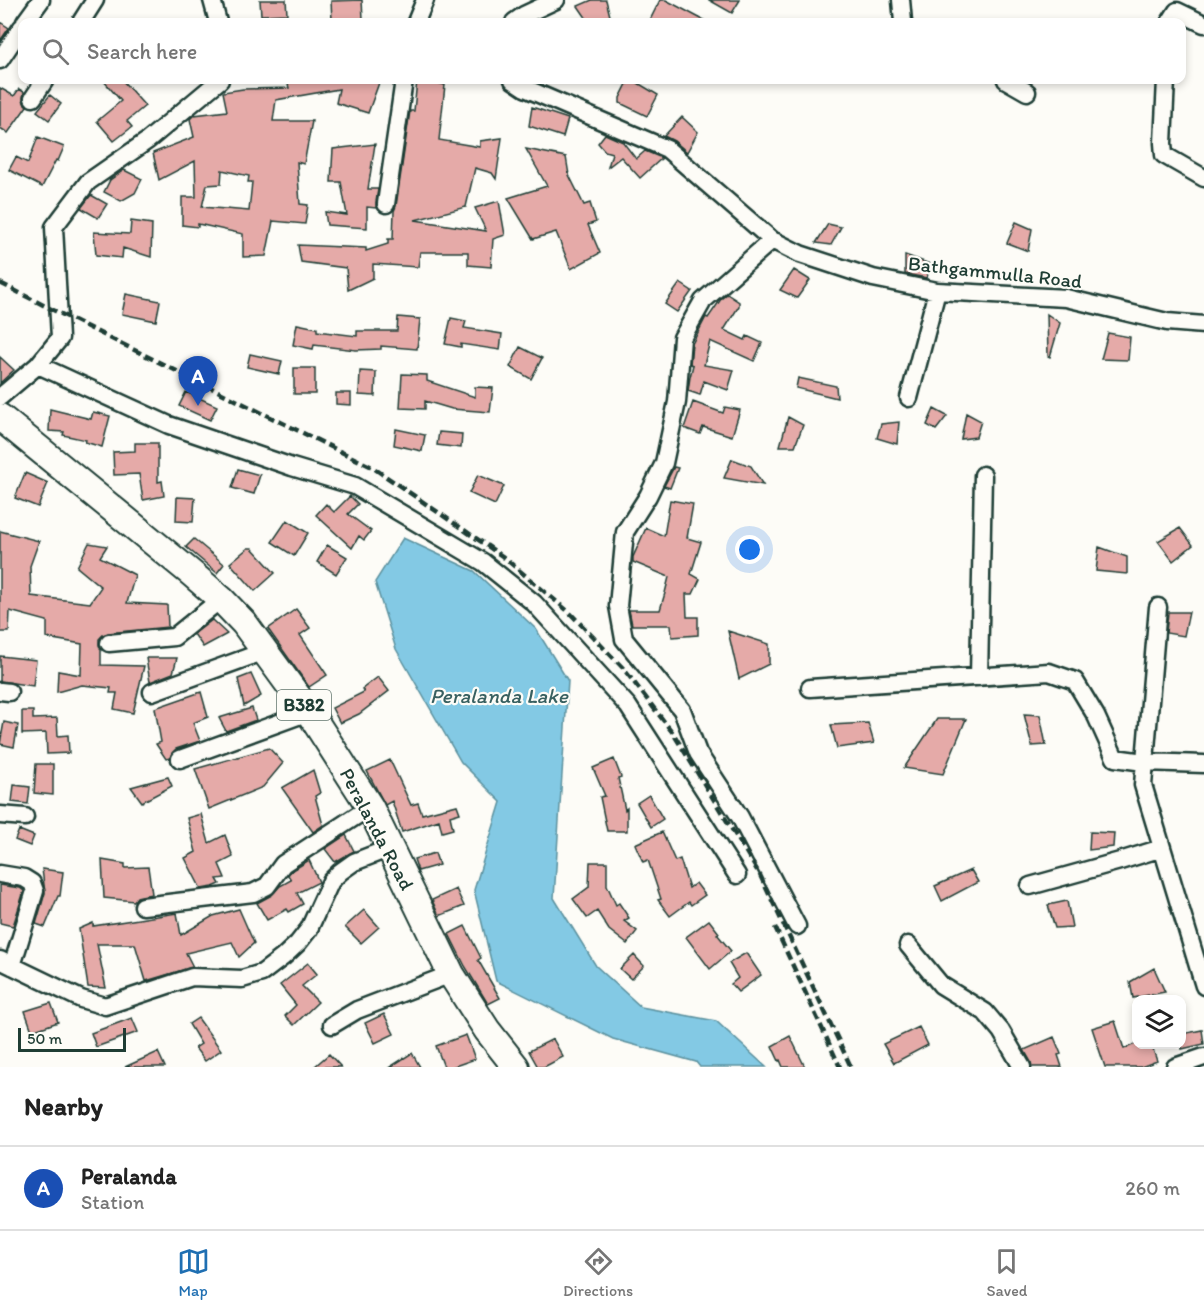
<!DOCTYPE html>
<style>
body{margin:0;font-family:Itim,sans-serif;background:#f2f2f2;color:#222}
.controls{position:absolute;right:18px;bottom:18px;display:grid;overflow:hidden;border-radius:12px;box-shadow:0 3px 9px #0003}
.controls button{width:54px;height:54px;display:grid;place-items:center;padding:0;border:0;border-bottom:2px solid #e0e0e0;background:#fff;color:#222;font:30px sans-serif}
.scale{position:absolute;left:18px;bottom:15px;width:108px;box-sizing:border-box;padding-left:6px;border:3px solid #1f3d34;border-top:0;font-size:16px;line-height:21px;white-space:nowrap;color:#1f3d34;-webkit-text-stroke:4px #fdfcf7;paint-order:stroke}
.you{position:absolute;left:750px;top:550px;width:21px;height:21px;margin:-15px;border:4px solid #fff;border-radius:50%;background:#1a73e8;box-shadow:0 0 0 9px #1a73e833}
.badge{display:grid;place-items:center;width:39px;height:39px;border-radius:50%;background:#1f6fb2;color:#fff;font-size:20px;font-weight:700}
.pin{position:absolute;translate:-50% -50px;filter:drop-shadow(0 2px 3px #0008)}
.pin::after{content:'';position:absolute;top:32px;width:21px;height:18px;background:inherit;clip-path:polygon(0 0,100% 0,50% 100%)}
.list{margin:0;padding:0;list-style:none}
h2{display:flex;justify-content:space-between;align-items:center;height:78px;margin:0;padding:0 24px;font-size:26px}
h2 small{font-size:20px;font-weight:400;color:#767676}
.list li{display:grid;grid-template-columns:39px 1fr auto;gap:18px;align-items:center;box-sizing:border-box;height:84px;padding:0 24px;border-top:2px solid #e0e0e0}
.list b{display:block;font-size:22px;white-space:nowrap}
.list p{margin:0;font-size:20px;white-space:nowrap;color:#767676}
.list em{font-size:20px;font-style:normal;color:#767676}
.icon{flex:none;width:33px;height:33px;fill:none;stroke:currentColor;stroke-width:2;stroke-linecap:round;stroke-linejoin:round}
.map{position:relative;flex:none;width:1204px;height:1067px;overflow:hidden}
.search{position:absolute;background:#fff;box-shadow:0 3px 9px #0003;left:18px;right:18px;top:18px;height:66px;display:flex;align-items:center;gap:15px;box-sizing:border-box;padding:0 21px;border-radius:12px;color:#767676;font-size:22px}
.sheet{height:162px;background:#fff}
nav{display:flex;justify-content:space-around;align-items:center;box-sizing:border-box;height:84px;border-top:2px solid #e0e0e0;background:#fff;font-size:16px;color:#767676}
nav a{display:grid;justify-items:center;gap:3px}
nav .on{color:#1f6fb2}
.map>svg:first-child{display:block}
.water{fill:#83c9e4;stroke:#5b919e;stroke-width:1.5}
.building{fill:#e5aaa8;stroke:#1f3d34;stroke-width:1.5;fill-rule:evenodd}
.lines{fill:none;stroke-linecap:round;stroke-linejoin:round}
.minor-casing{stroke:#1f3d34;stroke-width:21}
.primary-casing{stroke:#1f3d34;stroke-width:30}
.minor{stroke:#fdfcf7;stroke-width:16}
.primary{stroke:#fdfcf7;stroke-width:26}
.rail{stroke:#1f3d34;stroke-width:4.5;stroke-dasharray:9 4.5;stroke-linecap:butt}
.labels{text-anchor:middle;stroke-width:4.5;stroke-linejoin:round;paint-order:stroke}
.shield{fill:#fdfcf7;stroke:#62766e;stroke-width:1.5}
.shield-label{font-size:18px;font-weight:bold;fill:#1f3d34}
.street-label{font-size:20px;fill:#1f3d34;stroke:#fdfcf7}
.water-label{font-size:21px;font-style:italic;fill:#386060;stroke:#fdfcf7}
</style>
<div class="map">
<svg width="1204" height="1067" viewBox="0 0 1204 1067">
<rect width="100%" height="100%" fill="#fdfcf7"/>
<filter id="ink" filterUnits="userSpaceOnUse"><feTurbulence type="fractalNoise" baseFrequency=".0167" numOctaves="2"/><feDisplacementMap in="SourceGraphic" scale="12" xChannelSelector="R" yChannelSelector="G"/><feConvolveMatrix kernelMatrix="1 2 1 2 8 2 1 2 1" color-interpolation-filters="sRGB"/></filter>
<g filter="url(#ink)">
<path class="water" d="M403,538L474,571L536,629L568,681L554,898L596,966L641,1007L716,1021L766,1067H700L696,1062L613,1039L496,981L474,890L501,802L461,762L396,649L375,582Z"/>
<path class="building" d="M260,0H286L287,14L261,15Z
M362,0L363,19L332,20L331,1Z
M592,0H606L611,20L604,22H589L578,6Z
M660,0H666L707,22H649Z
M709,0H740L732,13Z
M0,22L9,28L0,41Z
M103,80H122L145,106L127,121L132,127L114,141L97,121L121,101Z
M287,80H380L368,113L336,103L339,89L276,100L273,121H312L304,164L297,162L300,204L308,205L305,224L273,221L266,256L243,257V234L198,224V227L182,225V197H196L195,161L159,180L153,153L194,137L190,119L194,115L227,111L223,92L243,89L289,88ZM222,170L249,176L248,182H252L249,211L202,207L207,185L221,184Z
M417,80H426L445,85L439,140L480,147V141L502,138L496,179L492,173L475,168L466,207L415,220L486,231L475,208L499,201L505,235L493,239L491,267L468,265V252H420L418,267L373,264V278L348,290L346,268L301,262L298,245L366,248V251L388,244V239H393L394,211L396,206L410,111H414Z
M629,80H633L658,95L647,116L620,103V98Z
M0,88L14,96L19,89L24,92L23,98L24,103L27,106L8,133L0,128Z
M50,95L61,104L49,120L37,111Z
M532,107L568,119L563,137L529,126Z
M682,117L698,132L687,152L674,141L664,136Z
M605,134L623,142L636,159L645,151L662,158L640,178L621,157L608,167L612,153L605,151L598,143Z
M38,137L64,147L58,161L56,160L42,187L9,170L16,157L28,163Z
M375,144L368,189H378L376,202V208L367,207V228L327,225L325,212L347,215L341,182H331L333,149Z
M526,149L566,157L569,175L584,205L590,203L596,222L588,225L600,253L571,269L556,232L533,239L508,198L547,186Z
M124,170L142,179L135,193L121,201L104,192L110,180Z
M91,195L107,204L98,218L81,208Z
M131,221L152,224L151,257L123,248L122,258L96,255L94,232L130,234Z
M1016,222L1032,229L1028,251L1007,243Z
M828,224L841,227L831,245L816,243Z
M905,255L930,264L927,278L905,274Z
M794,270L810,280L797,298L780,290Z
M680,283L692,291L677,312L665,304Z
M126,294L160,301L156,321L122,314Z
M727,294L739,302V306L724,330L745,340L747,336L762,343L754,361L710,341L704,365L734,370L728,390L704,381L700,395L688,391L690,377L693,365L690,364L692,344L706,317L708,318L721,299Z
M1047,314L1060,323L1050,357L1048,356Z
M398,317L420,319L417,349L381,346V349L356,350L314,345L313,349L293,345L297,324L317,328V331L357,336V331H397Z
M451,318L466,321L464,328L502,334L500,350L461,344V347L445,344Z
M1108,333L1130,337L1128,360L1101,359Z
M520,347L542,358L531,379L510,367Z
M250,354L282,361L279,374L247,367Z
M0,357L14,370L0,383Z
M294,368H315V394H294Z
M360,371L376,372L375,396L359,395Z
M402,374L427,375V381L475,397V387L493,388L490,412L452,409L425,401V409L400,408Z
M798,378L836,386L837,398L796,388Z
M186,392L217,406L210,420L179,406Z
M336,393H351V405L336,404Z
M693,402L723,413L725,407L740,410L732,436L703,427L700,434L684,428Z
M50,409L91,419L93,412L110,416L102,447L85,442L86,440L63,435L64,432L49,431Z
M934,409L947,416L936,430L927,425Z
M966,413L981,421L976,437L961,439Z
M788,417L803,425L795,446H780Z
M899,422L897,444L877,438L881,424Z
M396,429L425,435L422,451L394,445Z
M439,432L462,434L461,448L437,445Z
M135,443H158V482L162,481L164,496L143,500L139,474L114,475L113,452L135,451Z
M732,459L751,466L763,485L724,478Z
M674,467L678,468L670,488L664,486Z
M238,469L260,475L254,494L232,488Z
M25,473L48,483L38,507L15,498Z
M478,475L504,486L495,505L469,493Z
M350,496L358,504L348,514L371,531L364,540L359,536L352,548L316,515L326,504L334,512Z
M177,497L195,498L193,522L176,521Z
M670,500L693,504L687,538L701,542L691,574L700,579L693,594H686L687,617H698V635L672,637L671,625H632L629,610H660L665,593L669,577L633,562V557L646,528L664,536Z
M287,520L308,533L294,556L272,542Z
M1180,528L1193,545L1173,561L1158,541Z
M0,531L39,541L30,566L31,596L90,603L101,587L77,567L89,543L107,546L100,557L135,575L127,603L167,605L168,627L108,633L103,635L99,639V645L101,650V665L144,666L133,713L114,709L117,693H110L111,688L82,685L57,692L58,671L81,675L82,644L47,638V621L10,611L9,632H0Z
M194,539L224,564L217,573L186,547Z
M327,545L347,557L336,574L317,562Z
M1099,547L1127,557V574L1096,571Z
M248,548H252L275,573L255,591L230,563Z
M296,609L310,628L300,635L327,675L309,687L268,629Z
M1168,612H1189L1184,636L1166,633Z
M212,620L227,634L203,647L194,634Z
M728,631L769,644V664L739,679Z
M0,656L36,660L33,686L0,681Z
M146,658H177L173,673L150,682Z
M251,674L261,696L244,706L238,679Z
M378,677L389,691L359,714L340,723L332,708L364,692L362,689Z
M201,692L208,717L193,723L200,741L176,749L172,753L170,758L166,759L156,744L161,742L155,708Z
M252,708L256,720L226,731L219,718Z
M22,711H33V719L57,718L58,736L68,735L69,753L47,754L46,733L22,734Z
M1024,714L1040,715L1046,745L1032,746Z
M937,719H966L943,774L904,768Z
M4,722L18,725L14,747L0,744Z
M868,723L874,743L837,748L831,725Z
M269,748L283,763L263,787L209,809L195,769Z
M614,759L621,777L618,778L625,810L627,808V831H607L600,797L605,796L593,768Z
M390,760L411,805L418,803L422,814L457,805L460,813L450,816L453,829L442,832L439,820L402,832L392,801L385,805L367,771Z
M36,764H53V795L34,793Z
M313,770L320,793L315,796L323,825L313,832L282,788Z
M168,777L172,786L142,802L131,787Z
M14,785L30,787L28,804L12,802Z
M649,795L663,819L651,827L637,803Z
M201,814L209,843L225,835L233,857L219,864L225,878L217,879L220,884L213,887L201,889L185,858L196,852L187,818Z
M19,830L34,836L30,846L15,840Z
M662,832L675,861L680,859L689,888L696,883L705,895L691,905L689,902L670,916L658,900L661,899L648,860L643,862L635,844Z
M1090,832L1114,833L1113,847L1089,850Z
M346,835L354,851L335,862L325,849Z
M435,853L439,865L418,871L414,859Z
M102,860L125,864V868L148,867L152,894L141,896L137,897L134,901L104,898Z
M309,860L319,882L297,893L303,904L289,912L287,909L267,920L257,903L272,895L280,886L291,880L288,875L290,872Z
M590,862H607V885L616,905L619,903L629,918L624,921L637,931L627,944L609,930L597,911L587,918L573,899L589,887Z
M42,869L63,872L60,896H58L45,927L36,924L45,893Z
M971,870L978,882L942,901L935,886Z
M0,885L20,888L24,891L13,926L0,923Z
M456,889L464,906L439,916L432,900Z
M1067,901L1072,927L1055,928L1048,905Z
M239,909L254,943L239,957L232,942L186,953L193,967L146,981L135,944H97L106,988L88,987L79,929L93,923V926L177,913L181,935L213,916Z
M364,910L379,927L361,943L345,927Z
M709,920L719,933L717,934L731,951L710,969L686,937Z
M465,926L481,958L478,960L500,998L488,1004L465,966L449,934Z
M746,953L761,975L738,992L731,984L738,978L729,963Z
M634,955L644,966L631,979L620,969Z
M308,963L317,974L302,986L318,1002L294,1025L285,1016L296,1005L280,985Z
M1154,968L1165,992L1133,998L1130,982Z
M51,1003L58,1022L32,1031L25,1011Z
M384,1014L394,1034L375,1043L365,1023Z
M132,1018L138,1032L96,1047L91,1033Z
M198,1018L221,1050L205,1061L195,1048L201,1044L189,1024Z
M1115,1021L1124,1049L1135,1044H1151L1157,1061L1141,1067H1105L1092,1028Z
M919,1027L928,1045L894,1063L883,1044Z
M1202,1030L1204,1044L1182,1049V1034Z
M466,1035L475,1059L452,1067H444L436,1046Z
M790,1036L805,1067H783L780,1060L779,1061L772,1046Z
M1054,1037L1061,1054L1058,1055L1062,1067H1032L1031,1062L1024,1050Z
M553,1039L563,1057L544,1067H538L529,1051Z
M158,1052L165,1067H125Z
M412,1053L420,1067H390Z
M329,1054L341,1067H314Z"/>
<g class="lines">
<defs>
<path id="minor" d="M212,0L218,22
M901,0L903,22
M25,22L41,0
M81,22L95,0
M416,22L425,0
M514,22L524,15L556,0
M1170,22L1177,11L1204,24
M0,60L22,27
M513,80L525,88L667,149L772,240L800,254L873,278L937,291L1066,298L1167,322L1204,325
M1006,80L1027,92
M1166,80L1163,143L1164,155L1204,178
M33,98L45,80
M386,204L404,80
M772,240L703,301L682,338L677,402L664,463L648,496L625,532L618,606L624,639L682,710L698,753L740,817L797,926
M38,365L169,425L292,467L355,486L483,562L534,603L628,706L737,875
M0,397L38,365L60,338L54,227L88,182L147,141L220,80
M909,398L937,291
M1158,607L1143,785L1204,986
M109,643L174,637L221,599
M979,677L983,475
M810,688L1049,672L1075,681L1096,716L1115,758L1144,762L1204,764
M0,691L9,692
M152,692L265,651
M180,759L309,712
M0,815L25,817
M0,874L24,878L32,883L35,891L12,966
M1030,886L1120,861L1162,848
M143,906L253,893L267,886L283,864L370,807
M908,945L941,985L985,1012L1001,1031L1022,1067
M0,960L81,999L105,1006L192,977L242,979L262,973L283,957L298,943L309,929L331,881L340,872L354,862L390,848
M332,1025L357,1010L451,974
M1175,1067L1204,1057"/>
<path id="primary" d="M0,417L191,573L221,599L244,623L309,712L370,807L451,974L487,1030L516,1067"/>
</defs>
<use href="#minor" class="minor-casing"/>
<use href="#primary" class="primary-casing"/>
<use href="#minor" class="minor"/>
<use href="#primary" class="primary"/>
<path class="rail" d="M0,283L59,313L372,467L502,556L569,612L623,668L673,733L760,875L851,1067
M775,927L840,1067"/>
</g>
</g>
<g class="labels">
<rect class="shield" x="277" y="690" width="54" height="30" rx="4.5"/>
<g class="shield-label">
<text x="304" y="711">B382</text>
</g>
<g class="street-label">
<text transform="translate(995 272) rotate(6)" y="7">Bathgammulla Road</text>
<text transform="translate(377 829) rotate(62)" y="7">Peralanda Road</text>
</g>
<g class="water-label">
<text x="499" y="703">Peralanda Lake</text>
</g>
</g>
</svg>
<div class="controls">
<button><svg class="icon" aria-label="layers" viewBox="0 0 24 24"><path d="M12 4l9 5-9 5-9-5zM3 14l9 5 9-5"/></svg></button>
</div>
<div class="scale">50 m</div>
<div class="you"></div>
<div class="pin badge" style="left:198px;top:406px;background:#1a4fb4">A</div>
<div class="search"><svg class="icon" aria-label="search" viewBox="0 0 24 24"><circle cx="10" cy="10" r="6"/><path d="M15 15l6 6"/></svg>Search here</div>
</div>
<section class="sheet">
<h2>Nearby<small></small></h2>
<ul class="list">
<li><span class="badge" style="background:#1a4fb4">A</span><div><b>Peralanda</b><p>Station</p></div><em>260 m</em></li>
</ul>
</section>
<nav>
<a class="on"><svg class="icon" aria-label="map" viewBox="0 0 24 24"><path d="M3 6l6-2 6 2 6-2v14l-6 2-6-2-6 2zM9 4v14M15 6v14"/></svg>Map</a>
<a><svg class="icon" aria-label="directions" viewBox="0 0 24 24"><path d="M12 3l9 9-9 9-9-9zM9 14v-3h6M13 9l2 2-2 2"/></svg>Directions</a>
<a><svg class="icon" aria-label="saved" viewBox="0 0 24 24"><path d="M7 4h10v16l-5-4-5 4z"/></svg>Saved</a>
</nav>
